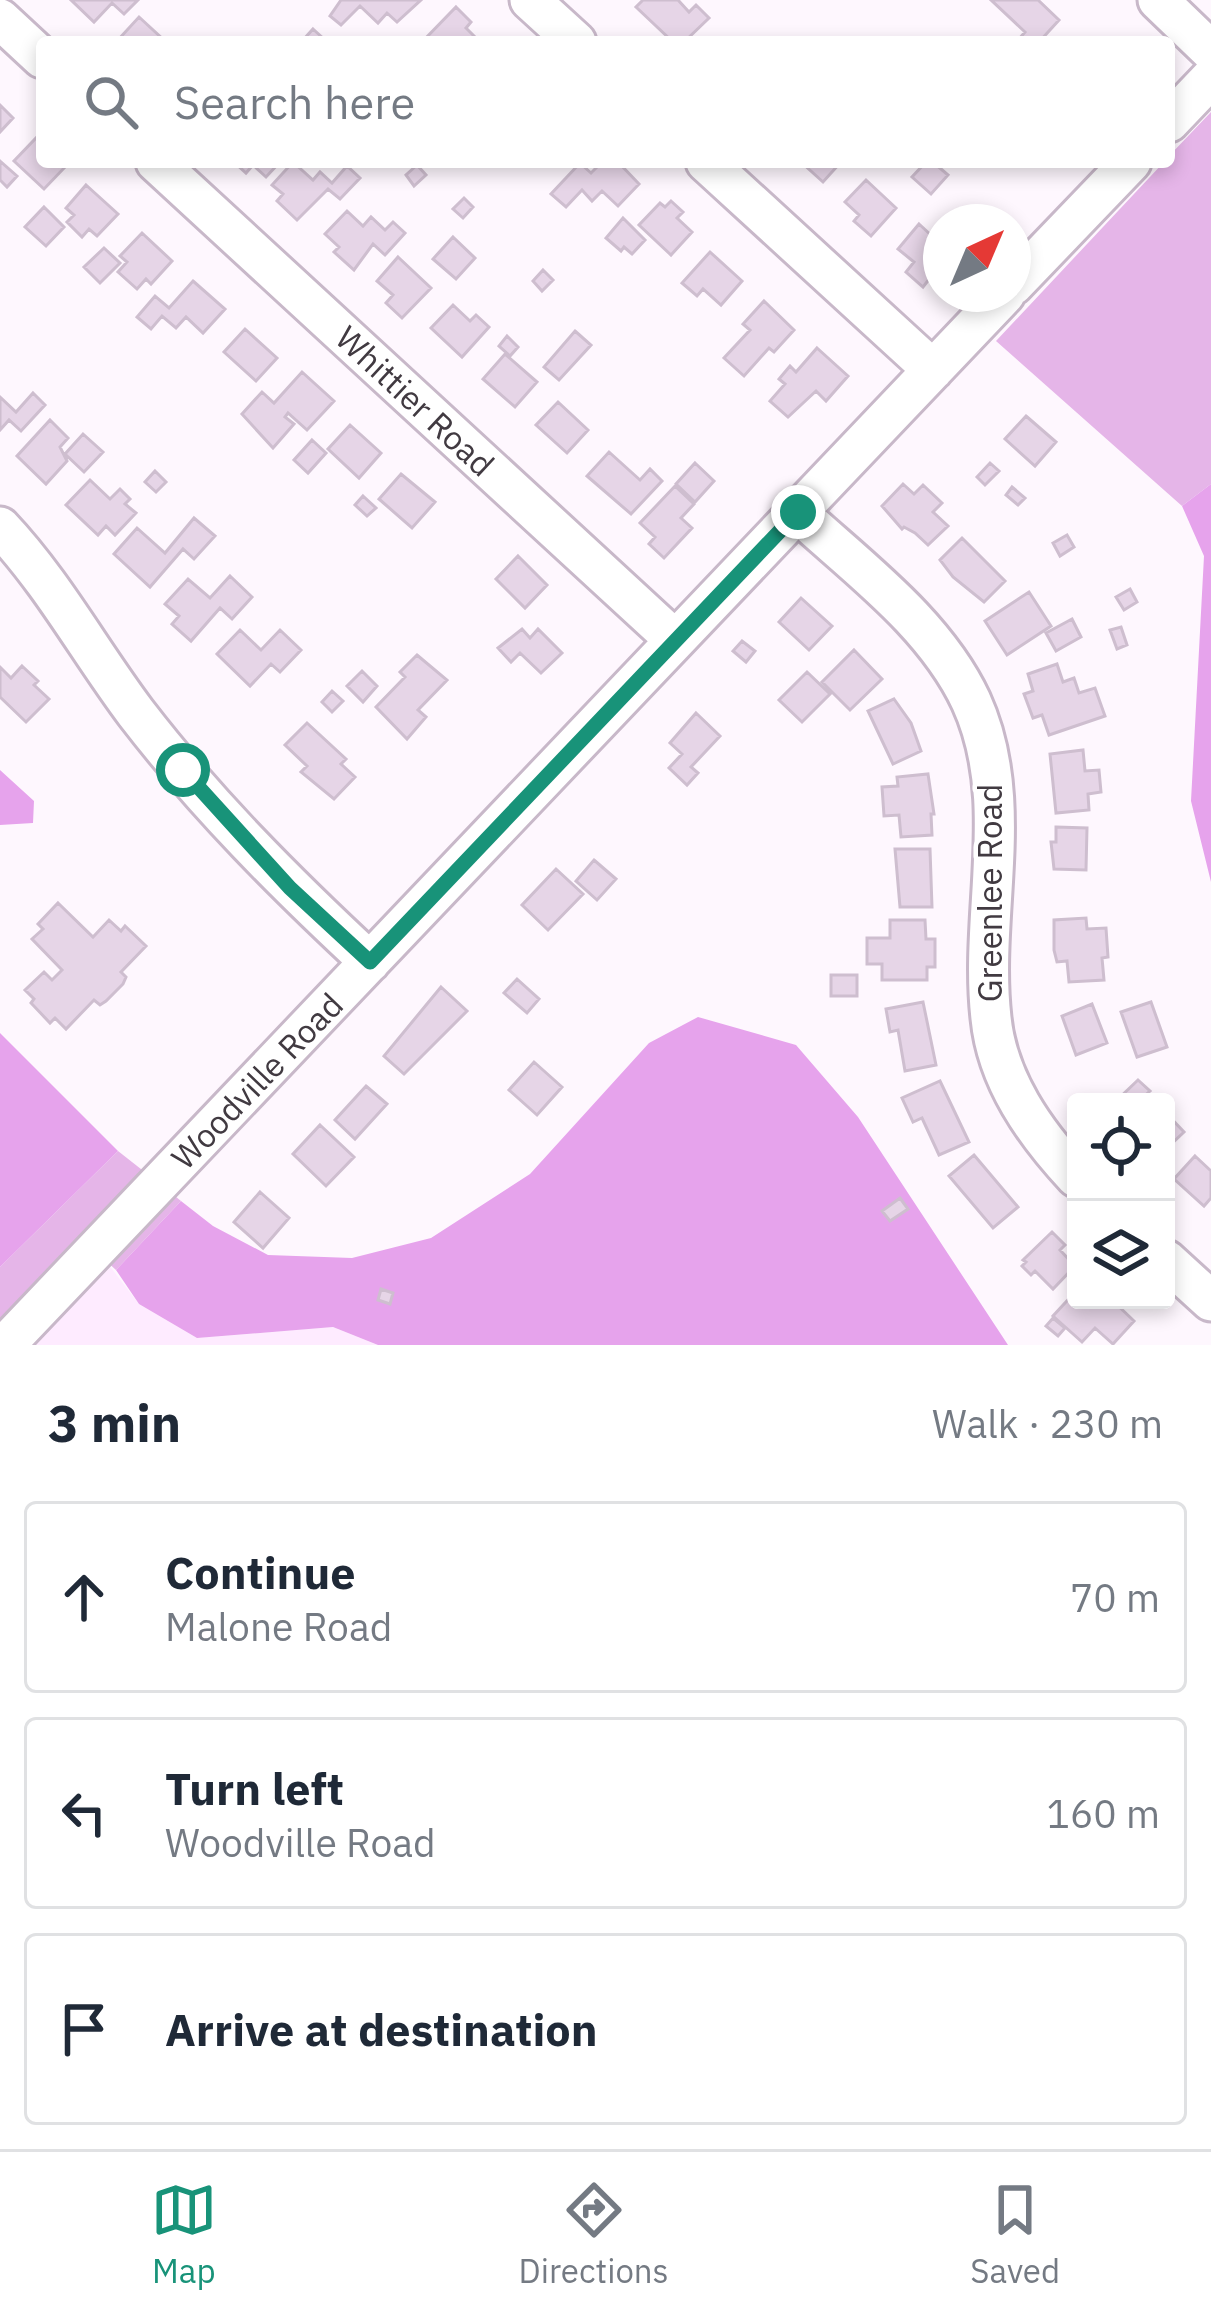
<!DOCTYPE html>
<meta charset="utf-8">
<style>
body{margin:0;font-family:"IBM Plex Sans",sans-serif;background:#f6f6f7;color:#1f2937}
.controls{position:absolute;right:36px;bottom:36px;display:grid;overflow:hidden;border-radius:12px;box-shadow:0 6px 18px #0003}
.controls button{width:108px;height:108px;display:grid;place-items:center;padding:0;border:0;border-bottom:3px solid #e0e1e3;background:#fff;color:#1f2937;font:60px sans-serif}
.compass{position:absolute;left:923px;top:204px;width:108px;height:108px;border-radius:50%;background:#fff;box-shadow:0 6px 18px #0003;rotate:44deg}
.stop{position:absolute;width:36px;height:36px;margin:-27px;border:9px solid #189379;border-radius:50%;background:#fff}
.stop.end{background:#189379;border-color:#fff;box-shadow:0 3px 12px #0008}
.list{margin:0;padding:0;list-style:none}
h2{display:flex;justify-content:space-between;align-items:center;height:156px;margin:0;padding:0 48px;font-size:51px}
h2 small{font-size:39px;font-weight:400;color:#747a83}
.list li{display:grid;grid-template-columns:78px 1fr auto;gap:36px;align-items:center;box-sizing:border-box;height:192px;margin:0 24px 24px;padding:0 24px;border:3px solid #e0e1e3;border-radius:12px}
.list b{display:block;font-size:45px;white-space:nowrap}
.list p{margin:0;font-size:39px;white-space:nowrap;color:#747a83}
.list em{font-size:39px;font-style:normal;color:#747a83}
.icon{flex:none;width:66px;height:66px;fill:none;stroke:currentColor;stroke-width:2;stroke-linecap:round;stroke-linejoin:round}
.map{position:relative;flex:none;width:1211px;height:1345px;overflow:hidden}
.search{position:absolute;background:#fff;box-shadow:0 6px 18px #0003;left:36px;right:36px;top:36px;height:132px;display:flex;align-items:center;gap:30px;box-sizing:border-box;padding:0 42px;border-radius:12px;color:#747a83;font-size:45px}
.sheet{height:804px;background:#fff}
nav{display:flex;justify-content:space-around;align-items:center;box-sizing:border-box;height:168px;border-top:3px solid #e0e1e3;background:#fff;font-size:33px;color:#747a83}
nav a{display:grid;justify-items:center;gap:6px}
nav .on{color:#189379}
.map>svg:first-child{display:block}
.built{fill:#feebff}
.green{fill:#e5b5e8}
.forest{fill:#e6a3ec}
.building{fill:#e6d5e7;stroke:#cebecf;stroke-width:3}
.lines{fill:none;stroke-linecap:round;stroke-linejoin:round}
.minor-casing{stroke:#c8b8c9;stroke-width:45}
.minor{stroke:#fff;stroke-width:39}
.route{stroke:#189379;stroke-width:15}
.labels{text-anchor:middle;stroke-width:9;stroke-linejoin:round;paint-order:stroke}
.street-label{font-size:33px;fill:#413a41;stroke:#fff}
</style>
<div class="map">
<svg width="1211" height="1345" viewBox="0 0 1211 1345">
<rect width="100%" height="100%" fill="#fef7fe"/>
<path class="built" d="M105,1260L139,1304L197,1338L333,1327L378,1345H25Z"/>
<path class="green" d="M1211,112V484L1182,506L996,341L1164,162H1169V156Z
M118,1151L146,1173L0,1326V1267Z
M170,1192L181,1201L116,1270L105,1260Z"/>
<path class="forest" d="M1211,484V882L1191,801L1204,556L1182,506Z
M0,770L34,801L33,823L0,825Z
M698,1017L796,1045L858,1117L1008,1345H378L333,1327L197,1338L139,1304L116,1270L181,1201L213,1226L268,1255L352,1258L431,1238L530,1174L649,1043Z
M0,1033L118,1151L0,1267Z"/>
<path class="building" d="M71,0H138L124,14L112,3L94,22Z
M341,0H421L397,22L387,13L378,23L360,6L341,25L330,16Z
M643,0H678L689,12L696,5L709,18L684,42H673L636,7Z
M991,0H1038L1059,20L1039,42H1022L1019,39L1025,32Z
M456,7L471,22L466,28L480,42H422Z
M139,17L166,42L117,41Z
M313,29L325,40L323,42L304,39Z
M0,105L13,118L0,132Z
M37,137L42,142V162L67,165L44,189L14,161Z
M0,161L17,176L7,187L0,180Z
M234,162H280L266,177L253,165L246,173Z
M293,162L313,180L320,172L332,183L347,166L360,178L340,199L328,189L297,220L277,201L283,194L272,185Z
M602,162H618L639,184L618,206L602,191L592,201L582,190L566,207L551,194L580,163L591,173Z
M801,162H841L823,182Z
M926,162H933L948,175L931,194L912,177Z
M417,165L426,175L414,186L406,175Z
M866,180L896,208L871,236L854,221L859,215L845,202Z
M86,185L118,214L97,236L89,229L82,237L67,222L74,215L66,208Z
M464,198L473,207L463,218L453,209Z
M671,201L683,212L677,218L692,232L671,255L639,225L660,203L665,207Z
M44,207L64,227L46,246L25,227Z
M347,211L363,226L371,217L385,230L393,222L405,233L385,255L373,244L354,270L334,252L339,247L325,234Z
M623,218L645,240L632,254L624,247L621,251L606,238Z
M919,224L932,236L941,227V288L930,278L923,287L906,272L914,262L898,249Z
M142,233L172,261L151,284L146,279L137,289L118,272L127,262L120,256Z
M453,237L475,258L456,279L433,259Z
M104,248L120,263L100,283L84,267Z
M710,252L742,281L721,305L703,289L697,296L682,283Z
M398,257L431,288L402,318L386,303L393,295L377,281Z
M543,270L553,280L542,291L533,281Z
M193,281L225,309L203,333L186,317L176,328L162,316L151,329L137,317L155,296L169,308Z
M764,301L794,330L774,352L769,348L744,376L724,358L750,330L743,324Z
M453,305L470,321L476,315L489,327L462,357L431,328Z
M245,329L277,358L256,381L224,352Z
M575,331L591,345L559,380L544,367Z
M507,336L518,347L510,356L499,346Z
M817,348L848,376L826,401L816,391L788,417L770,401L785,384L779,379L790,366L796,372Z
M505,354L537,382L515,407L483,379Z
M302,372L334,401L307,430L288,413L285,417L294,424L273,448L242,414L262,392L274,403Z
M33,393L45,405L21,431L9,420L0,430V397L16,412Z
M558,402L588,430L567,453L536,425Z
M1026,416L1056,442L1035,466L1005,439Z
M50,420L68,438L60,447L67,461L46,484L17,456Z
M350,425L381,453L359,478L328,449Z
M83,434L103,452L84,472L65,454Z
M312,440L326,453L308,473L294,460Z
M609,452L640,480L650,469L662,481L631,514L587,476Z
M695,463L714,481L695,502L676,484Z
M990,463L999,471L985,485L977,477Z
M155,471L166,482L156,492L145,482Z
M401,474L435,502L412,528L379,499Z
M90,480L110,499L120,489L130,499L125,504L136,513L115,535L106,526L98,535L66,505Z
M903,484L914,494L923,485L942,503L933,512L948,526L928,545L915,533L904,527L902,529L882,506Z
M675,486L694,504L681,518L692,528L664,558L649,544L655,537L640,523Z
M1012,487L1025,498L1018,505L1006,495Z
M363,496L376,508L367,516L355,505Z
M194,518L215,536L194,559L183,549L150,587L114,554L137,528L165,553Z
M1067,535L1074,547L1060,556L1053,543Z
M962,538L1005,581L984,602L953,577L940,560Z
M518,556L547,585L525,608L496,579Z
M230,576L252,597L232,619L220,608L191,641L172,624L179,616L165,604L188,579L210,598Z
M1130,589L1137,602L1124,610L1116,597Z
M1029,592L1051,626L1007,655L985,621Z
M801,598L832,626L809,650L779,622Z
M1072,619L1081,637L1056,651L1046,633Z
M1121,627L1127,645L1117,649L1110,630Z
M522,629L530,638L538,629L562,653L541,673L520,653L511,662L498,648Z
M240,630L261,650L280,630L301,650L280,672L271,664L250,686L217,654Z
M742,641L755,651L746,662L733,651Z
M854,650L882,679L850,710L822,682Z
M417,655L447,680L418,710L426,717L407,739L376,707L405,677L400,672Z
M1057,664L1063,682L1074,678L1079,693L1095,688L1105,716L1049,735L1042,715L1033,718L1024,694L1033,691L1028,674Z
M22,666L38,681L34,685L49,699L26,722L0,697V667L11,678Z
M362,671L377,686L363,702L347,686Z
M807,672L830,694L802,722L779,700Z
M332,691L343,701L332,712L322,702Z
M894,699L911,723L921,751L893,764L868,711Z
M696,713L720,736L691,767L698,773L687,785L669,768L682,754L670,743Z
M307,723L346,759L341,764L355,777L334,799L301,772L307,766L285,745Z
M1083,750L1085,771L1099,770L1101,792L1088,794L1089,810L1056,813L1050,754Z
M928,774L934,814H931L932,835L901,837L899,815L884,816L882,787L898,786L897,777Z
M1056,827L1087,828L1086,870L1054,869L1051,842H1056Z
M895,849H930L932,907H900Z
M594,860L616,879L597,900L576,881Z
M556,869L583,894L548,930L522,905Z
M58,903L93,937L109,920L121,931L125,926L146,946L121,972L126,977L123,984L106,1001L100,1005L94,1000L66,1029L55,1018L50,1023L31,1003L34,999L25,990L44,972L52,980L62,970L32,939L43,929L38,924Z
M1086,918L1087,929L1106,928L1108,957L1102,958L1104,980L1069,982L1067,961L1057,962L1054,950V920Z
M890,920H925L926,939H935V967H927V980H882V964H867V938H890Z
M831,975H857V996H831Z
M517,979L539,999L527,1013L504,993Z
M441,987L467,1011L404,1074L384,1056Z
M923,1002L936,1065L905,1071L898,1030L890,1032L886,1009Z
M1151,1002L1167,1047L1137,1057L1121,1012Z
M1092,1004L1107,1043L1076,1055L1062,1016Z
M534,1062L562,1087L537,1115L509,1090Z
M1138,1080L1150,1091L1141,1099L1144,1102H1115Z
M940,1081L969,1142L939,1155L922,1118L913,1122L902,1098Z
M366,1086L387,1104L355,1139L335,1120Z
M1166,1113L1184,1132L1166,1149Z
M320,1125L354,1157L326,1186L293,1154Z
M974,1155L1018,1207L993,1228L949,1176Z
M1195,1156L1211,1171V1198L1204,1206L1174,1179Z
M260,1192L289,1218L263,1248L234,1222Z
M900,1198L908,1209L890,1221L882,1211Z
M1052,1232L1065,1245L1060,1250L1075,1266L1053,1289L1035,1271L1031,1275L1022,1266L1026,1262L1023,1260Z
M381,1289L393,1293L390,1304L378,1300Z
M1076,1291V1300H1112L1134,1321L1113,1344L1095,1328L1082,1342L1053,1316Z
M1053,1318L1065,1328L1058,1336L1046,1326Z"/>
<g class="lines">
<defs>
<path id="minor" d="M530,0L576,42
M1158,0L1211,51
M0,19L42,58
M1169,122L1211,78
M156,162L675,640
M706,162L933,370
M1013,285L1131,162
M798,513C858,568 935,624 971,701C1017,801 979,913 991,1018C997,1080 1035,1133 1076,1177
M0,527C53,583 90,652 136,713C206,804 286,884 370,962
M1166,1260L1211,1301
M5,1345L1005,294"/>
</defs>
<use href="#minor" class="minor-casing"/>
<use href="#minor" class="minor"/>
</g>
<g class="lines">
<path class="route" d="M183,770L290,888L370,962L798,512"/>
</g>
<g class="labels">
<g class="street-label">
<text transform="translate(415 401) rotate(43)" y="12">Whittier Road</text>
<text transform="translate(990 893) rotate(-90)" y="12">Greenlee Road</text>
<text transform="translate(257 1081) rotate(-46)" y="12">Woodville Road</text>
</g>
</g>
</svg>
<div class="controls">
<button><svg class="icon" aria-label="locate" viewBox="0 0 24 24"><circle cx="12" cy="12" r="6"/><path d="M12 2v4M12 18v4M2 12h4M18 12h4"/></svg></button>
<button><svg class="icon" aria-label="layers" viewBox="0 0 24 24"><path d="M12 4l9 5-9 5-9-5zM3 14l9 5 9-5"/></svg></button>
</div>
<svg class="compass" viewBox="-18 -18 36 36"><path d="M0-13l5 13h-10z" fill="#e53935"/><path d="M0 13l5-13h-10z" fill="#747a83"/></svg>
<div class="stop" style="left:183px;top:770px"></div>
<div class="stop end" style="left:798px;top:512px"></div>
<div class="search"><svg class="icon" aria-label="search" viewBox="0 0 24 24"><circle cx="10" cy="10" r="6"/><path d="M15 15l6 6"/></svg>Search here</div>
</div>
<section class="sheet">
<h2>3 min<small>Walk · 230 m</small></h2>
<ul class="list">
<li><svg class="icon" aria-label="ahead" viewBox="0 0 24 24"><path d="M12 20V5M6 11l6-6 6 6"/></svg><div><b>Continue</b><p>Malone Road</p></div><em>70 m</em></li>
<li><svg class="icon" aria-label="left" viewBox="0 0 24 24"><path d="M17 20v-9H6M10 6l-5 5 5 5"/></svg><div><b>Turn left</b><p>Woodville Road</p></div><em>160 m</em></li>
<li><svg class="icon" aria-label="arrive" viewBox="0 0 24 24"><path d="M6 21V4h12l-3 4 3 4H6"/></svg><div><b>Arrive at destination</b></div></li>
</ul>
</section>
<nav>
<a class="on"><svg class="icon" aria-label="map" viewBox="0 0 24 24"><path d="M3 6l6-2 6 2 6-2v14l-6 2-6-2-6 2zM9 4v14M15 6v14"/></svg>Map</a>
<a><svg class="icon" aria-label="directions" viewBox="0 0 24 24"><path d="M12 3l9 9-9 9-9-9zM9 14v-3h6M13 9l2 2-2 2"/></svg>Directions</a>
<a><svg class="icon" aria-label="saved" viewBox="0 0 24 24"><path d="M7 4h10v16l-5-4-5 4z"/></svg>Saved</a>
</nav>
